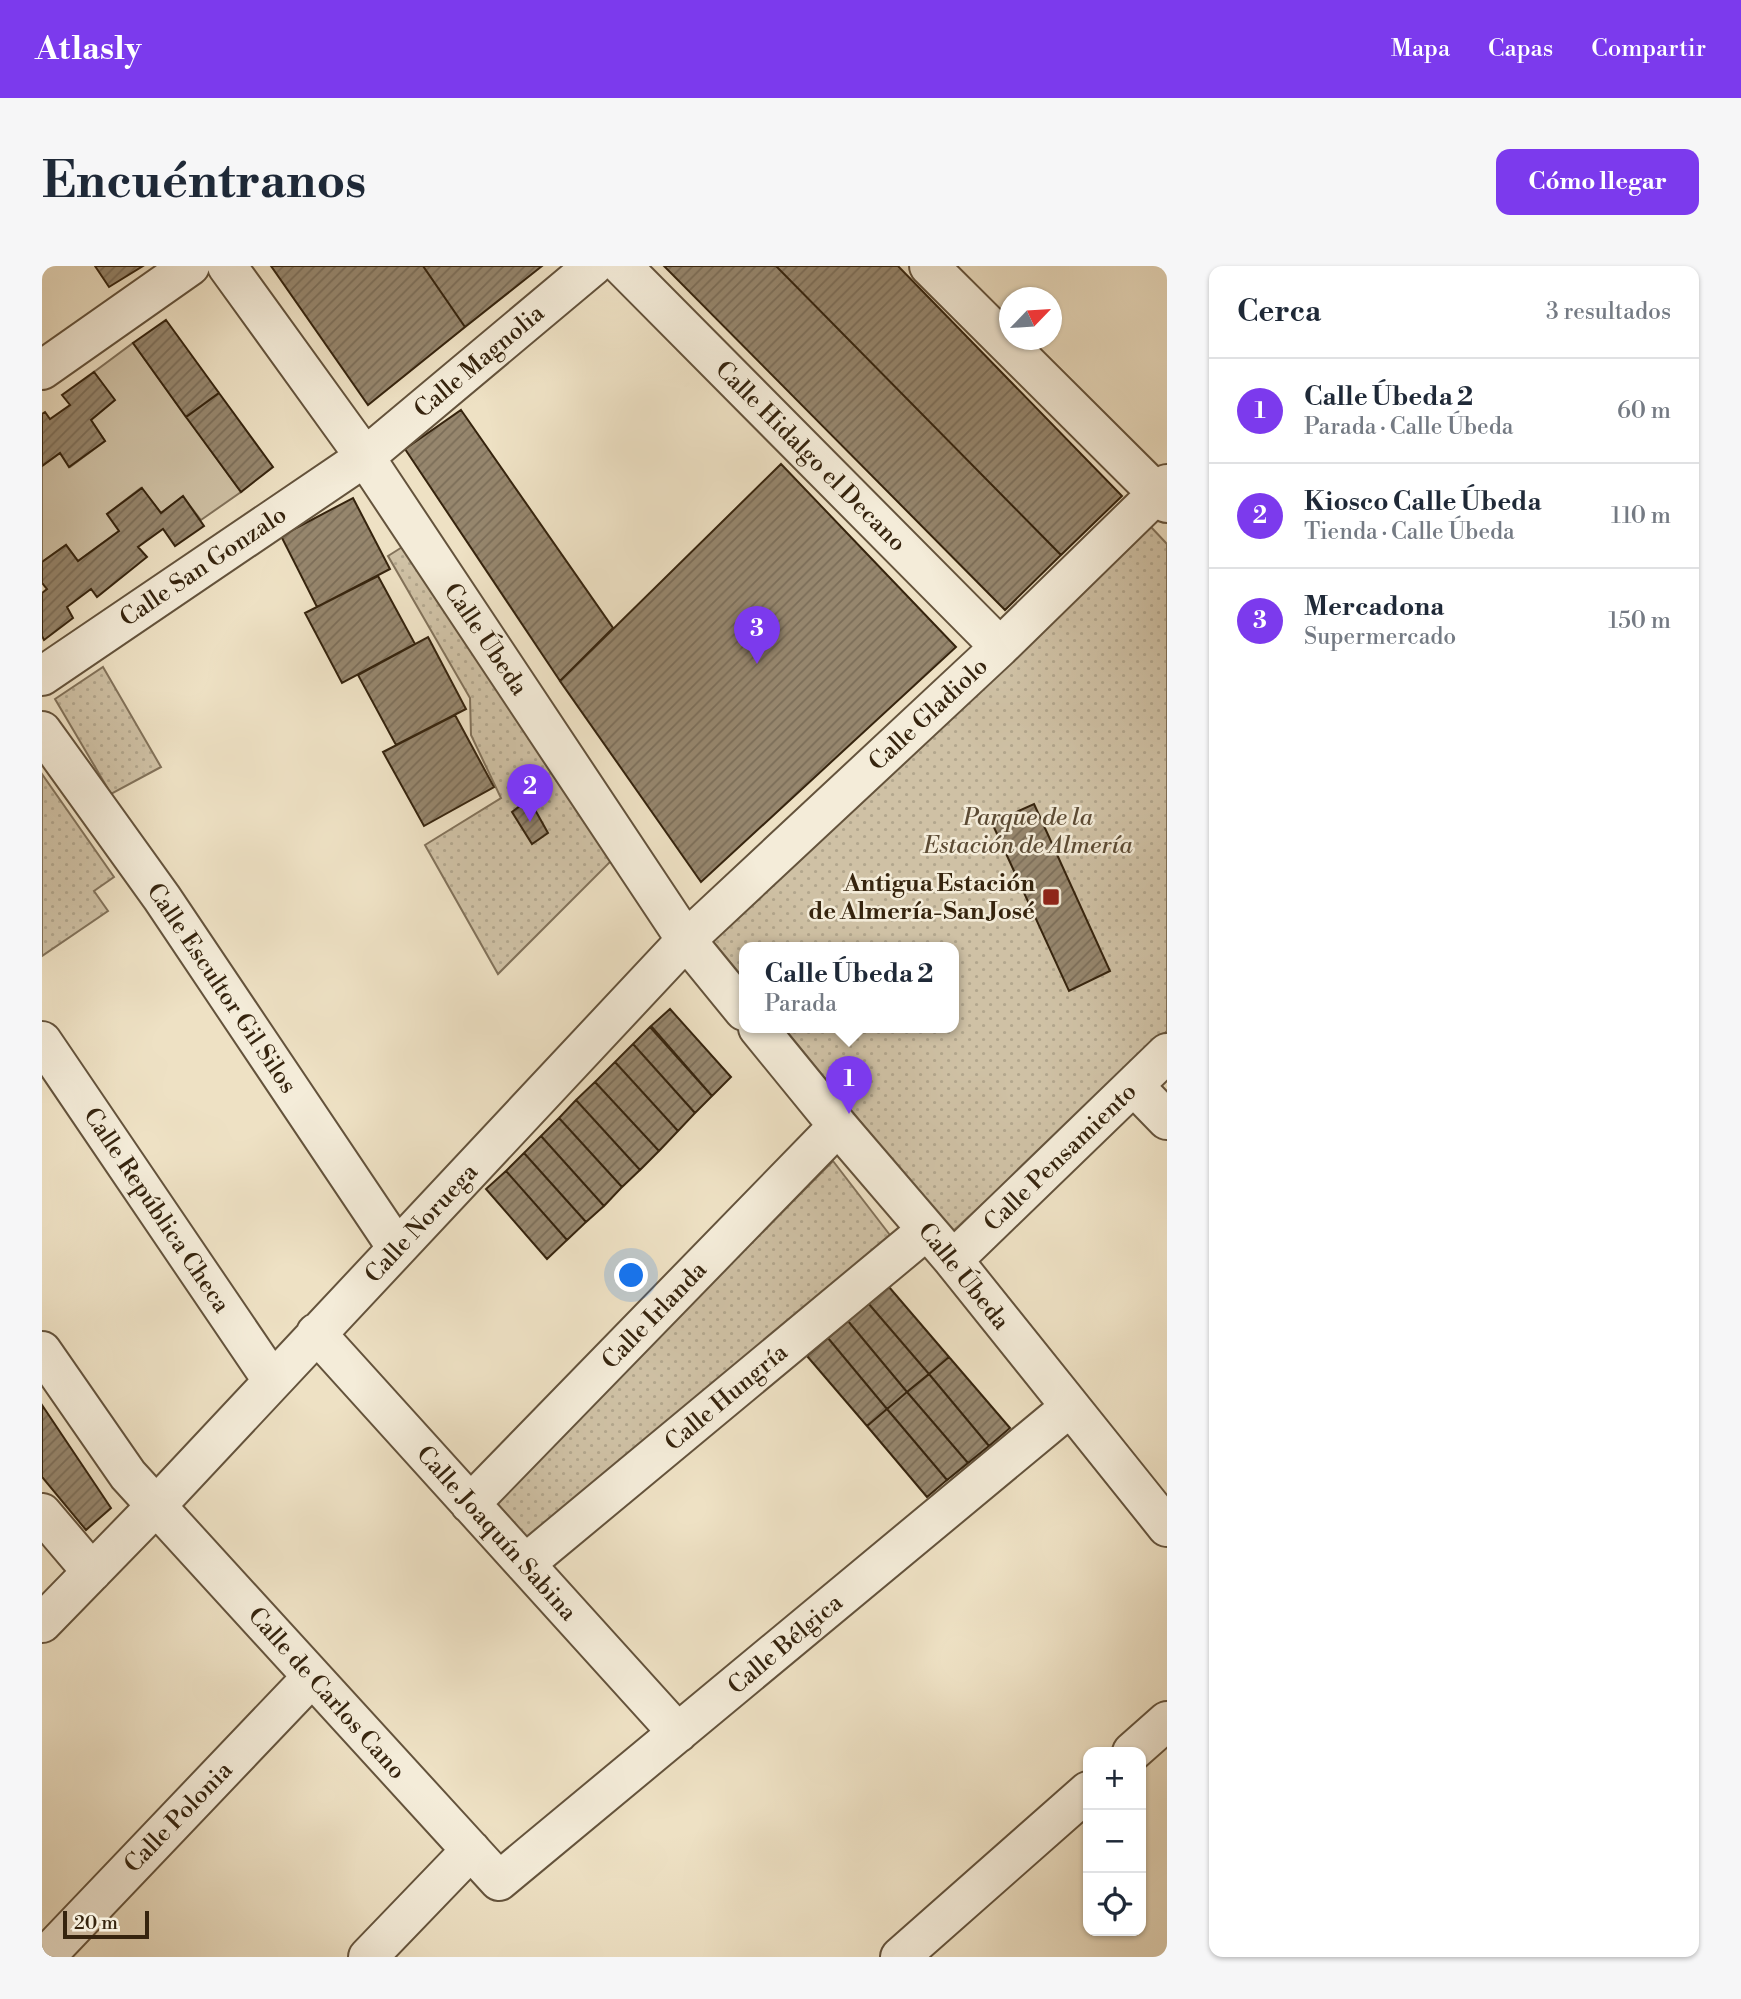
<!DOCTYPE html>
<html lang="es">
<meta charset="utf-8">
<style>
body{margin:0;font-family:"Libre Bodoni",serif;background:#f6f6f7;color:#1f2937}
.controls{position:absolute;right:21px;bottom:21px;display:grid;overflow:hidden;border-radius:14px;box-shadow:0 2px 5px #0004}
.controls button{width:63px;height:63px;display:grid;place-items:center;padding:0;border:0;border-bottom:2px solid #e0e1e3;background:#fff;color:#1f2937;font:35px sans-serif}
.compass{position:absolute;left:957px;top:21px;width:63px;height:63px;border-radius:50%;background:#fff;box-shadow:0 2px 5px #0004;rotate:65deg}
.scale{position:absolute;left:21px;bottom:18px;width:86px;box-sizing:border-box;padding-left:7px;border:4px solid #36240e;border-top:0;font-size:19px;line-height:24px;white-space:nowrap;color:#36240e;-webkit-text-stroke:5px #f4ecd9;paint-order:stroke}
.you{position:absolute;left:590px;top:1010px;width:24px;height:24px;margin:-18px;border:5px solid #fff;border-radius:50%;background:#1a73e8;box-shadow:0 0 0 10px #1a73e833}
.badge{display:grid;place-items:center;width:46px;height:46px;border-radius:50%;background:#7c3aed;color:#fff;font-size:23px;font-weight:700}
.pin{position:absolute;translate:-50% -58px;filter:drop-shadow(0 2px 4px #0008)}
.pin::after{content:'';position:absolute;top:37px;width:24px;height:21px;background:inherit;clip-path:polygon(0 0,100% 0,50% 100%)}
.popup{position:absolute;left:697px;top:676px;width:220px;height:91px;box-sizing:border-box;display:grid;place-content:center;border-radius:14px;background:#fff;filter:drop-shadow(0 2px 5px #0005);font-size:23px;white-space:nowrap;color:#747a83}
.popup b{font-size:26px;color:#1f2937}
.popup::after{content:'';position:absolute;left:50%;top:100%;margin-left:-14px;border:14px solid transparent;border-top-color:#fff}
.list{margin:0;padding:0;list-style:none}
h2{display:flex;justify-content:space-between;align-items:center;height:91px;margin:0;padding:0 28px;font-size:30px}
h2 small{font-size:23px;font-weight:400;color:#747a83}
.list li{display:grid;grid-template-columns:46px 1fr auto;gap:21px;align-items:center;box-sizing:border-box;height:105px;padding:0 28px;border-top:2px solid #e0e1e3}
.list b{display:block;font-size:26px;white-space:nowrap}
.list p{margin:0;font-size:23px;white-space:nowrap;color:#747a83}
.list em{font-size:23px;font-style:normal;color:#747a83}
.icon{flex:none;width:38px;height:38px;fill:none;stroke:currentColor;stroke-width:2;stroke-linecap:round;stroke-linejoin:round}
.map{position:relative;flex:none;width:1125px;height:1691px;overflow:hidden;border-radius:14px}
header{display:flex;align-items:center;gap:42px;box-sizing:border-box;height:98px;padding:0 35px;background:#7c3aed;color:#fff}
header strong{font-size:33px}
nav{display:flex;gap:38px;margin-inline-start:auto;font-size:24px}
.intro{display:flex;align-items:center;justify-content:space-between;box-sizing:border-box;height:168px;padding:0 42px}
h1{margin:0;font-size:49px}
.button{padding:18px 32px;border-radius:14px;background:#7c3aed;color:#fff;font-size:24px;font-weight:700}
main{display:flex;gap:42px;padding:0 42px}
aside{flex:1;background:#fff;border-radius:14px;box-shadow:0 2px 5px #0004}
.map>svg:first-child{display:block}
.grass{fill:url(#grass-dots);stroke:#82725a;stroke-width:2}
.garden{fill:#cfc1a5;stroke:#82725a;stroke-width:2}
.building{fill:url(#building-hatch);stroke:#36240e;stroke-width:2}
.lines{fill:none;stroke-linecap:round;stroke-linejoin:round}
.minor-casing{stroke:#64533c;stroke-width:42}
.minor{stroke:#f4ecd9;stroke-width:38}
.poi-dot{fill:#8f2418;stroke:#f4ecd9;stroke-width:2.5}
.labels{text-anchor:middle;stroke-width:5;stroke-linejoin:round;paint-order:stroke}
.street-label{font-size:24px;fill:#36240e;stroke:#f4ecd9}
.park-label{font-size:24px;font-style:italic;fill:#5c4b34;stroke:#f4ecd9}
.poi-label{font-size:24px;font-weight:bold;fill:#36240e;stroke:#f4ecd9;text-anchor:end}
</style>
<header>
<strong>Atlasly</strong>
<nav><a>Mapa</a><a>Capas</a><a>Compartir</a></nav>
</header>
<div class="intro"><h1>Encuéntranos</h1><a class="button">Cómo llegar</a></div>
<main>
<div class="map">
<svg width="1125" height="1691" viewBox="0 0 1125 1691">
<defs>
<pattern id="grass-dots" width="8" height="8" patternUnits="userSpaceOnUse" patternTransform="scale(1.75)"><rect width="8" height="8" fill="#cfc1a5"/><path d="M2 2h.1M6 6h.1" fill="none" stroke="#b2a68d" stroke-width="1.8" stroke-linecap="round"/></pattern>
<pattern id="building-hatch" width="6" height="6" patternUnits="userSpaceOnUse" patternTransform="scale(1.75)"><rect width="6" height="6" fill="#96866d"/><path d="M-1 1l2-2M0 6l6-6M5 7l2-2" fill="none" stroke="#7b6d58"/></pattern>
</defs>
<rect width="100%" height="100%" fill="#eee1c4"/>
<filter id="stains"><feTurbulence type="fractalNoise" baseFrequency=".00286" numOctaves="4"/><feColorMatrix values="0 0 0 0 .2 0 0 0 0 .09 0 0 0 0 .02 0 0 0 .5 -.17"/></filter>
<radialGradient id="worn" r=".72"><stop offset=".6" stop-color="#630" stop-opacity="0"/><stop offset="1" stop-color="#630" stop-opacity=".3"/></radialGradient>
<path class="grass" d="M1109,261L1125,278V765L1065,823L909,967L742,762H912V682H702V713L669,673L993,372Z
M365,278L575,589L456,708L383,579L459,532L429,469L428,432L346,290Z
M61,401L119,501L69,528L13,433Z
M0,508L72,611L52,625L66,645L0,690Z
M791,895L851,973L485,1272L453,1235Z"/>
<path class="garden" d="M91,77L199,226L159,254L141,231L119,247L99,222L65,248L77,265L36,295L24,279L0,296V200L18,187L28,201L63,175L49,154L72,134L52,106Z"/>
<path class="building" d="M53,0H101L67,21Z
M229,0H381L423,61L326,139Z
M381,0H500L423,61Z
M622,0H734L1019,289L963,344Z
M734,0H856L1080,230L1019,289Z
M124,54L177,127L144,151L91,77Z
M52,106L73,134L49,154L63,175L27,201L18,187L0,200V148L3,146L8,153L28,139L20,129Z
M177,127L231,201L199,226L144,151Z
M419,144L571,362L518,415L363,183Z
M739,198L914,381L659,616L518,415Z
M100,222L119,247L141,230L162,260L133,280L121,263L96,281L105,291L55,331L49,323L25,341L31,352L2,374L0,370V327L5,323L0,317V296L24,279L36,295L77,265L65,248Z
M311,232L348,303L275,341L239,270Z
M336,310L373,378L300,417L263,347Z
M386,371L424,443L354,479L316,409Z
M413,449L452,521L382,560L341,486Z
M487,533L506,567L490,578L470,546Z
M992,538L1068,705L1027,725L950,557Z
M628,743L689,811L670,830L609,760Z
M608,761L670,830L653,847L591,778Z
M591,778L653,847L636,865L573,796Z
M573,796L636,865L617,885L553,816Z
M553,816L617,885L598,904L534,834Z
M534,834L598,904L580,921L517,852Z
M517,852L580,921L562,940L499,870Z
M499,870L562,940L544,956L482,887Z
M482,887L544,956L525,974L464,905Z
M464,905L525,974L505,993L444,923Z
M847,1021L907,1091L887,1108L826,1037Z
M826,1037L887,1108L865,1126L806,1055Z
M806,1055L865,1126L845,1143L786,1072Z
M786,1072L845,1143L825,1160L765,1090Z
M907,1091L968,1162L947,1180L887,1108Z
M887,1108L947,1180L926,1197L865,1126Z
M865,1126L926,1197L905,1214L845,1143Z
M0,1139L69,1242L44,1264L0,1211Z
M845,1143L905,1214L885,1231L825,1160Z"/>
<g class="lines">
<defs>
<path id="minor" d="M185,0L323,191L644,674L702,745
M580,0L958,381
M887,0L1125,237
M0,104L148,0
M0,410L323,191L551,0
M0,465L120,632L355,982
M716,762L796,860L911,994L1125,1261
M0,775L230,1114
M1092,820L1125,854
M911,994L1125,787
M274,1067L636,1467
M0,1085L86,1209L457,1615L1028,1141
M428,1238L796,860
M0,1247L50,1306
M483,1298L885,964
M0,1357L114,1240L644,674L958,381L1125,218
M1090,1486L1125,1455
M3,1691L270,1411
M326,1691L429,1584
M858,1691L1046,1525"/>
</defs>
<use href="#minor" class="minor-casing"/>
<use href="#minor" class="minor"/>
</g>
<rect class="poi-dot" x="1000" y="622" width="18" height="18" rx="3.5"/>
<g class="labels">
<g class="street-label">
<text transform="translate(437 95) rotate(-40)" y="8">Calle Magnolia</text>
<text transform="translate(769 190) rotate(45)" y="8">Calle Hidalgo el Decano</text>
<text transform="translate(161 300) rotate(-34)" y="8">Calle San Gonzalo</text>
<text transform="translate(444 373) rotate(56)" y="8">Calle Úbeda</text>
<text transform="translate(886 448) rotate(-43)" y="8">Calle Gladiolo</text>
<text transform="translate(180 722) rotate(56)" y="8">Calle Escultor Gil Silos</text>
<text transform="translate(1018 891) rotate(-44)" y="8">Calle Pensamiento</text>
<text transform="translate(115 944) rotate(56)" y="8">Calle República Checa</text>
<text transform="translate(379 957) rotate(-47)" y="8">Calle Noruega</text>
<text transform="translate(922 1010) rotate(51)" y="8">Calle Úbeda</text>
<text transform="translate(612 1049) rotate(-46)" y="8">Calle Irlanda</text>
<text transform="translate(684 1131) rotate(-40)" y="8">Calle Hungría</text>
<text transform="translate(455 1267) rotate(48)" y="8">Calle Joaquín Sabina</text>
<text transform="translate(743 1378) rotate(-40)" y="8">Calle Bélgica</text>
<text transform="translate(285 1427) rotate(48)" y="8">Calle de Carlos Cano</text>
<text transform="translate(136 1551) rotate(-46)" y="8">Calle Polonia</text>
</g>
<g class="park-label">
<text x="986" y="559">Parque de la<tspan x="986" dy="28">Estación de Almería</tspan></text>
</g>
<g class="poi-label">
<text x="993" y="625">Antigua Estación<tspan x="993" dy="28">de Almería-San José</tspan></text>
</g>
</g>
<rect width="100%" height="100%" filter="url(#stains)"/>
<rect width="100%" height="100%" fill="url(#worn)"/>
</svg>
<div class="controls">
<button>+</button>
<button>−</button>
<button><svg class="icon" aria-label="locate" viewBox="0 0 24 24"><circle cx="12" cy="12" r="6"/><path d="M12 2v4M12 18v4M2 12h4M18 12h4"/></svg></button>
</div>
<svg class="compass" viewBox="-18 -18 36 36"><path d="M0-13l5 13h-10z" fill="#e53935"/><path d="M0 13l5-13h-10z" fill="#747a83"/></svg>
<div class="scale">20 m</div>
<div class="you"></div>
<div class="pin badge" style="left:807px;top:848px">1</div>
<div class="popup"><b>Calle Úbeda 2</b>Parada</div>
<div class="pin badge" style="left:488px;top:556px">2</div>
<div class="pin badge" style="left:715px;top:398px">3</div>
</div>
<aside>
<h2>Cerca<small>3 resultados</small></h2>
<ul class="list">
<li><span class="badge">1</span><div><b>Calle Úbeda 2</b><p>Parada · Calle Úbeda</p></div><em>60 m</em></li>
<li><span class="badge">2</span><div><b>Kiosco Calle Úbeda</b><p>Tienda · Calle Úbeda</p></div><em>110 m</em></li>
<li><span class="badge">3</span><div><b>Mercadona</b><p>Supermercado</p></div><em>150 m</em></li>
</ul>
</aside>
</main>
